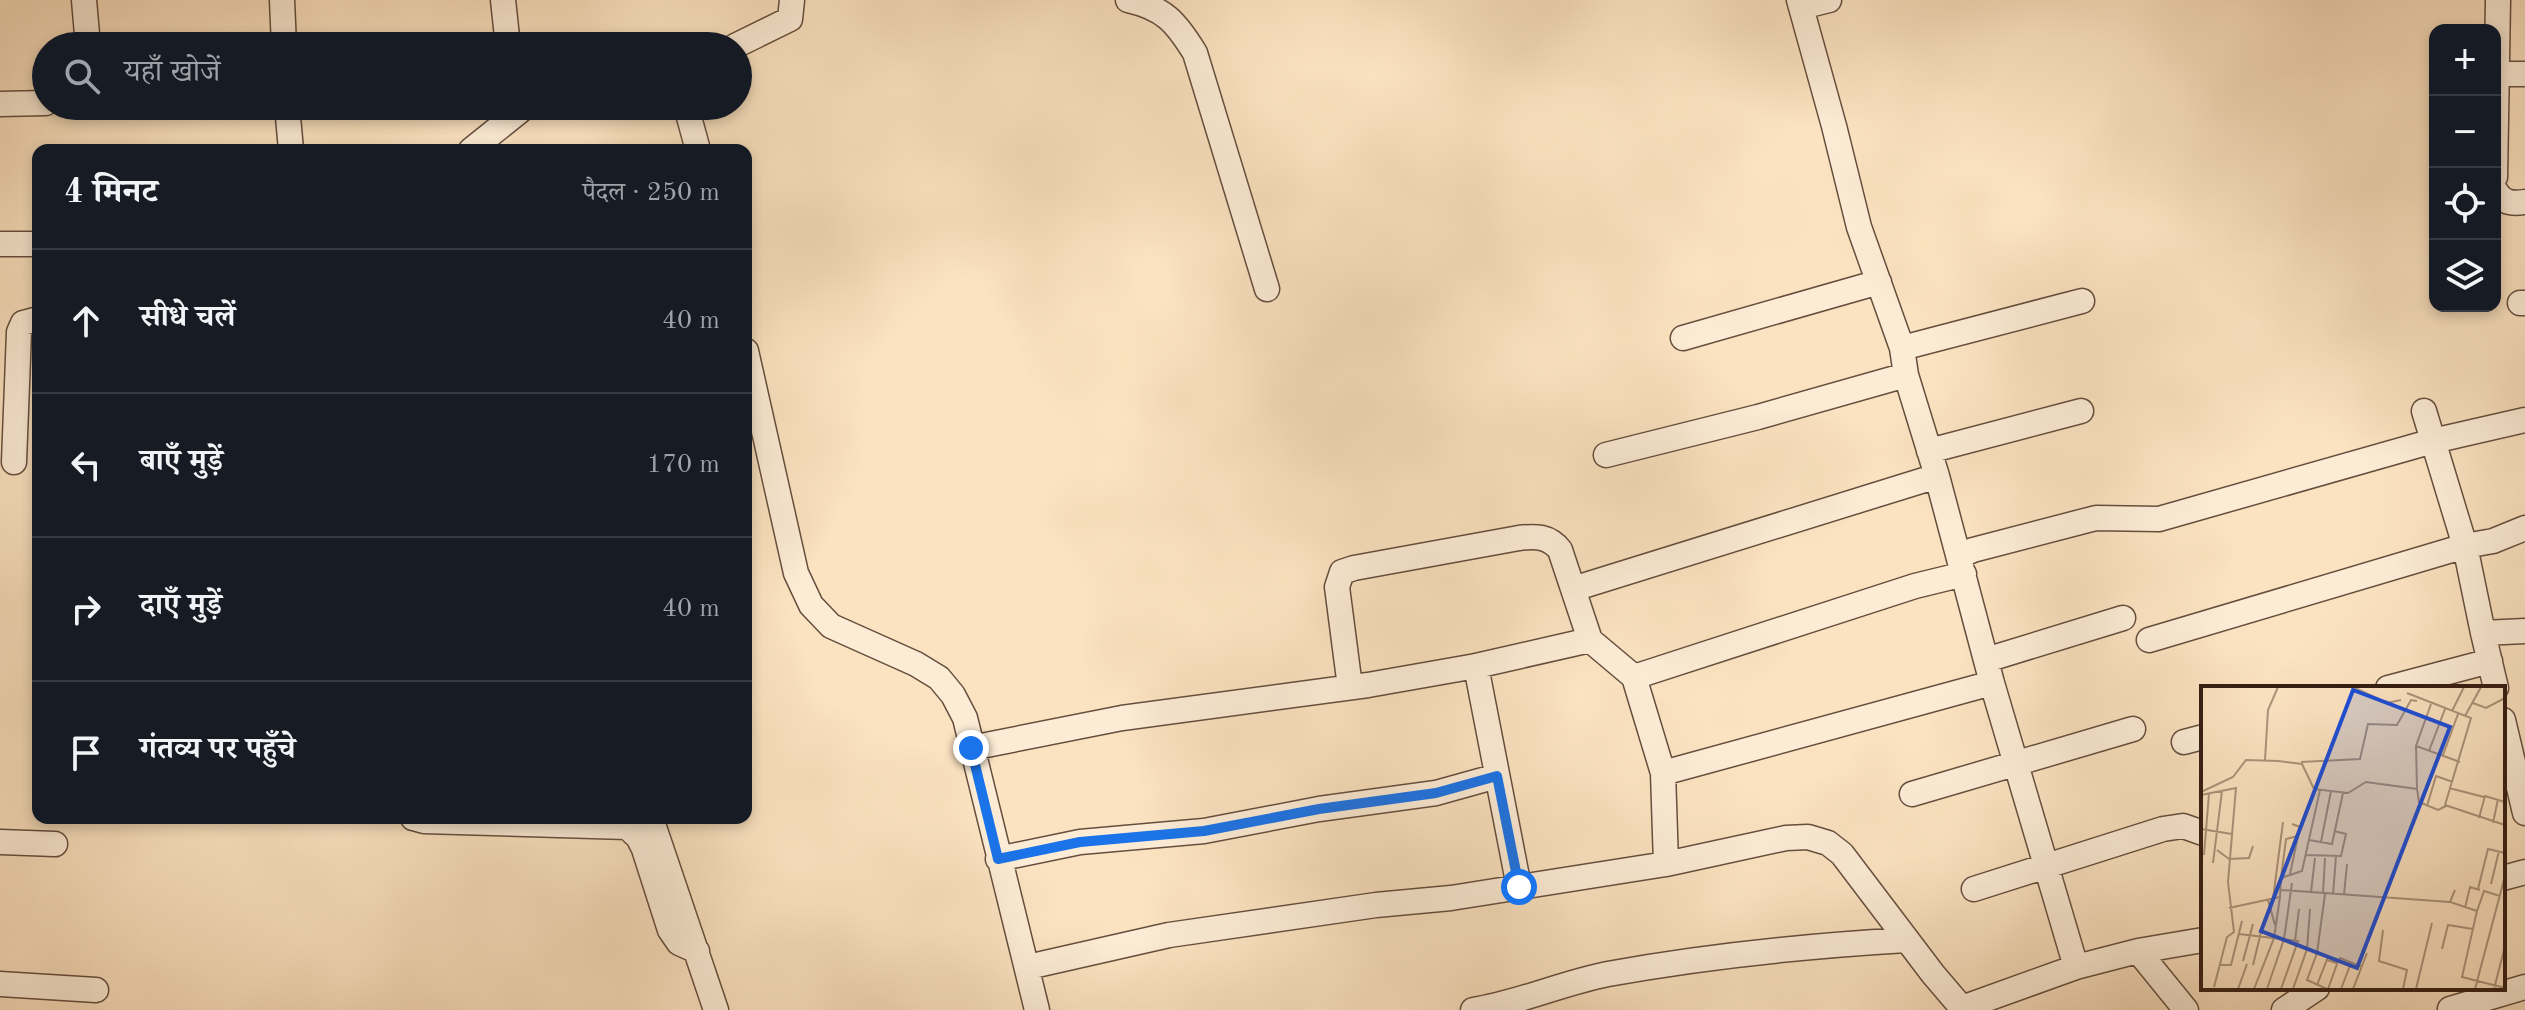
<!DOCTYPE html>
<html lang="hi">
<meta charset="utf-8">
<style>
body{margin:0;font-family:"Old Standard TT","Noto Serif Devanagari",serif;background:#20242c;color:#f1f3f6}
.controls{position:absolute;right:24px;top:24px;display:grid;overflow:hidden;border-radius:16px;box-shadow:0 4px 12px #0003}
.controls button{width:72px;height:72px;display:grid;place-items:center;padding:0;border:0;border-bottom:2px solid #363941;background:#171b24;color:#f1f3f6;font:40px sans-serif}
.stop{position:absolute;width:24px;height:24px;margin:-18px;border:6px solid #1a73e8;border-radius:50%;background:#fff}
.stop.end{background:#1a73e8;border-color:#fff;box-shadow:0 2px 8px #0008}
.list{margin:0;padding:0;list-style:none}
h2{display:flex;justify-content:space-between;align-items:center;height:104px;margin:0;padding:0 32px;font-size:34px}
h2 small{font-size:26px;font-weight:400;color:#9ea1a6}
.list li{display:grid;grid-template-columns:52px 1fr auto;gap:24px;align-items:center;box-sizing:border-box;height:144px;padding:0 32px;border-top:2px solid #363941}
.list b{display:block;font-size:30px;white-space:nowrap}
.list em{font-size:26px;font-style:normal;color:#9ea1a6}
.icon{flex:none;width:44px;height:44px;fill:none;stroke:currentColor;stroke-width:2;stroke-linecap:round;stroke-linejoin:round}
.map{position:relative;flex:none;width:2525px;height:1010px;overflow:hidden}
.search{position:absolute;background:#171b24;box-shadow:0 4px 12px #0003;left:32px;top:32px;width:720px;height:88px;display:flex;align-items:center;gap:20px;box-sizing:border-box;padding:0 28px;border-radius:44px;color:#9ea1a6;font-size:30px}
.panel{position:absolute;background:#171b24;box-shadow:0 4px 12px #0003;left:32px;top:144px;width:720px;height:680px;border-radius:16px}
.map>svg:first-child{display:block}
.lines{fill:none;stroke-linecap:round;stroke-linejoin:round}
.minor-casing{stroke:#664e3e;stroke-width:27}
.minor{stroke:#fcecd6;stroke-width:24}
.route{stroke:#1a73e8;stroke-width:10}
.inset-road{fill:none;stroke:#ac937b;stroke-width:2}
.view{fill:#1d4ed8;fill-opacity:0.15;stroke:#1d4ed8;stroke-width:4}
.inset-edge{fill:none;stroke:#351d13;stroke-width:4}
</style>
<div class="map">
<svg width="2525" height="1010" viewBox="0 0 2525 1010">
<rect width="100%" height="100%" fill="#fbe2c0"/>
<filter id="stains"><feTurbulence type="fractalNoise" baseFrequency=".0025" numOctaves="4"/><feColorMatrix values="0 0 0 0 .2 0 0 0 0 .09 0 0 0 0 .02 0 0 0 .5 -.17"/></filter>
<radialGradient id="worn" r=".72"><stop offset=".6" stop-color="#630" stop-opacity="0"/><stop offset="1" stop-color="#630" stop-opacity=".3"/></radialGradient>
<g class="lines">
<defs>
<path id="minor" d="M84,0L88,46
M282,0L284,46
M503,0L508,46
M1128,0C1164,8 1176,22 1195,53L1267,289
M1799,0L1834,126L1859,227L1902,348L1906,375L1937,476L1992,683L2076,967
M1801,7L1829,0
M735,46L790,19L792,0
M2498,74H2525
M0,104L46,103
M287,106L291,150
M686,106L698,150
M471,150L526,106
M2495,177L2498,0
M2495,190C2503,203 2511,204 2525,202
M0,244H38
M2520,303H2525
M1683,338L1879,282
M1902,348L2082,301
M746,351L796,573L811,605L831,626L916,664L939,678L953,695L965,718L1037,1010
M2424,411L2465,546L2483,633
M1929,451L2081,411
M1606,455L1758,417L1906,375
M14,462L19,332L23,323L38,319
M1959,556L1973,550L2096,518L2159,519L2433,441L2525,420
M1573,589L1937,476
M2149,640L2465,546L2493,541L2525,528
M1986,660L2123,618
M1476,666L1590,640
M1634,677L1915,586L1964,574
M1350,687L1337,587L1342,572L1354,568L1519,538C1536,536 1549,536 1560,550L1590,640L1634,677L1663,773L1666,864
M2388,688L2490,661
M2496,688L2483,633L2525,631
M2503,720L2525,813
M2184,742L2203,737
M971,748L1122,718L1368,685L1476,666L1519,887
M1663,773L1992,683
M1912,794L2133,729
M413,818L424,821L627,827L638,837L644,849L670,930L679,943L697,951
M651,818L716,1010
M0,842L55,844
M998,859L1080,842L1204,831L1319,809L1436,793L1497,776
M2503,878L2525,872
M1974,889L2163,829L2183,826L2203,833
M2138,951L2203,940
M1028,967L1169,935L1376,905L1451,898L1666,864L1786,838L1808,837L1828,843L1842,854L1933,974L1962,1008L2076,967L2138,951L2186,1010
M0,984L96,990
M2450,1009L2525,987
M1473,1010C1519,1003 1562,983 1608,974C1707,956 1806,946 1906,940
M2284,1010L2317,988"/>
</defs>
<use href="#minor" class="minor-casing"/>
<use href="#minor" class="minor"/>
</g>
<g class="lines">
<path class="route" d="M971,748L998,859L1080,842L1204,831L1319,809L1436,793L1497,776L1519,887"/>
</g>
<g transform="translate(2201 686)">
<rect width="304" height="304" fill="#fbe2c0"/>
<path class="inset-road" d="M152,1L186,17L200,14M206,7L270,32L244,119L304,139M272,17L285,22L304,12M230,18L215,60L259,76M251,25L263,1M264,30L280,1M215,60L216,103M228,65L244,23M242,69L257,28M64,74L67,24L77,1M100,76L159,73L167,38L196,39L210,14L216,15M248,102L283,111M0,106L32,91L45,74L77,75L101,78L113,103L147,107L165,96L216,103L218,116L237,124L245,120M0,109L35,102L27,196L33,246L26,251L13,301M226,120L235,90L252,96M278,132L284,110L304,116M292,137L297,113M0,143L31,148M108,154L131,158L142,107M120,156L130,105M16,164L28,173L48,172L52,160M3,169L8,108M105,169L140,170L145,148L133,145M12,177L21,105M89,188L99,141L91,138M80,192L85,153L97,150M290,198L298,165M277,203L287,163L304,167M80,204L249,216M254,204L249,216L276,225L261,291L304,302M110,206L114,172M122,207L124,172M124,208L116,267L106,294L126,303M132,209L135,170M143,209L146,178M72,213L82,136M67,214L74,239M28,222L79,211L80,192L101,185L119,104M264,222L269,201L279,204M276,225L283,205L299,210M182,244L178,275L206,284L202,303M38,248L97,255L80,303M94,255L98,223M241,263L247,239L272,243M126,274L136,277L139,272L161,281M42,275L52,238M19,279H30L41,235M52,279L62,238M116,299L127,271M37,303L46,278M53,303L73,252L79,211M66,303L83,253L91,197M92,303L106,263L109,223M127,303L136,278M140,303L150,277M152,303L166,267M215,303L231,237M274,303L304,190M293,303L304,260"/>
<path class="view" d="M152,4L249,41L156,282L60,245Z"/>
<rect width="304" height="304" class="inset-edge"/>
</g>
<rect width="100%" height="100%" filter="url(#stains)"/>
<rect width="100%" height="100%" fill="url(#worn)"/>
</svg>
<div class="controls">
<button>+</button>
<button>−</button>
<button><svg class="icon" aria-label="locate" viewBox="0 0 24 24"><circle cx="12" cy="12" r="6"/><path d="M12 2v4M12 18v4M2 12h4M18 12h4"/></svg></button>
<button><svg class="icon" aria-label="layers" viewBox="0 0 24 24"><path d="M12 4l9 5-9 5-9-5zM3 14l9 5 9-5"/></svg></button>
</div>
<div class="stop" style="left:1519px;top:887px"></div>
<div class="stop end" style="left:971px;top:748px"></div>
<div class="search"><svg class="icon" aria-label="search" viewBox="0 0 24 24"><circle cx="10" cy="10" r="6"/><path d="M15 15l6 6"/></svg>यहाँ खोजें</div>
<section class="panel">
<h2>4 मिनट<small>पैदल · 250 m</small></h2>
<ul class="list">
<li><svg class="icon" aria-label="ahead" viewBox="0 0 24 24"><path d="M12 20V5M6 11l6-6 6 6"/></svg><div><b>सीधे चलें</b></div><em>40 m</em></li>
<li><svg class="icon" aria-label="left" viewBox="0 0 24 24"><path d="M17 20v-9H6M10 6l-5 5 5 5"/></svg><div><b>बाएँ मुड़ें</b></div><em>170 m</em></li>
<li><svg class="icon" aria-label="right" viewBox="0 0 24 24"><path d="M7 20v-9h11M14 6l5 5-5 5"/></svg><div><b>दाएँ मुड़ें</b></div><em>40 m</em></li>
<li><svg class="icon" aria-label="arrive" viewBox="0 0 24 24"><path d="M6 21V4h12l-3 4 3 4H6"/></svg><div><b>गंतव्य पर पहुँचे</b></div></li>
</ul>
</section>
</div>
